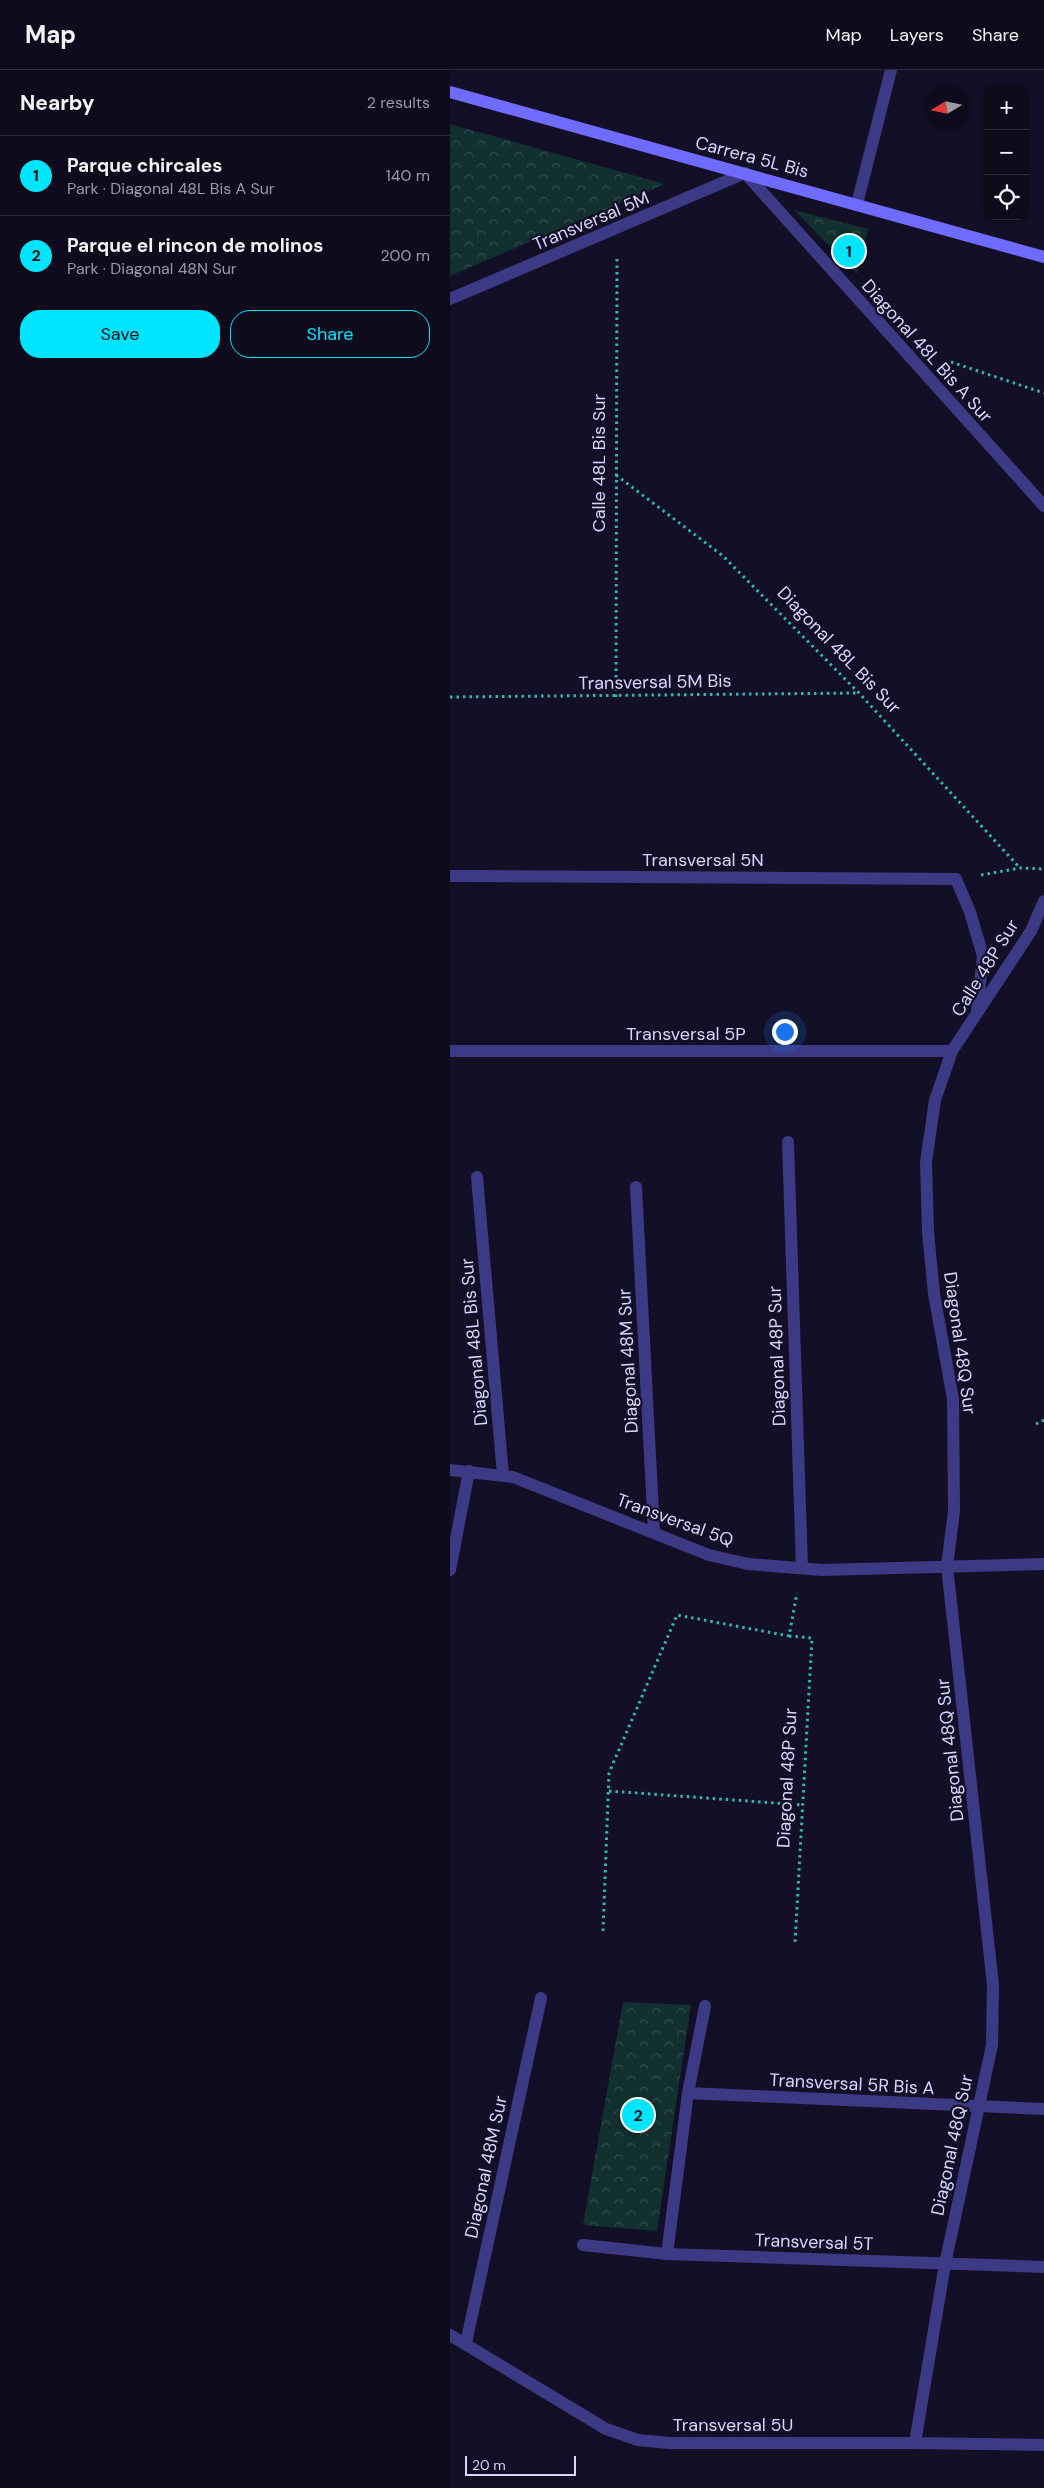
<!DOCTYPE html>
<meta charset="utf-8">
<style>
body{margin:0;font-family:"DM Sans",sans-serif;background:#1c1929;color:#f1f3f6}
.controls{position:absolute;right:15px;top:15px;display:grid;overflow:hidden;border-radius:10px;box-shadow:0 1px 4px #0004}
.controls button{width:45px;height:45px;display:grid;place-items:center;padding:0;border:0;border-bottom:1px solid #2e2b3b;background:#0e0b1c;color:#f1f3f6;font:25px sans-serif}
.compass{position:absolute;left:474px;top:15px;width:45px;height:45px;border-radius:50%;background:#0e0b1c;box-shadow:0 1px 4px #0004;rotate:260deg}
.scale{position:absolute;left:15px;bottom:12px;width:111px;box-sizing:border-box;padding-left:5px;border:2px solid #d9d4ff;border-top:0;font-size:14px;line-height:18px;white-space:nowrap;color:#d9d4ff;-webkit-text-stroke:4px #130f26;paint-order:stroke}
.you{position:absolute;left:334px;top:961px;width:18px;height:18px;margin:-12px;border:4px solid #fff;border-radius:50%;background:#1a73e8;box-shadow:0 0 0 8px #1a73e833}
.badge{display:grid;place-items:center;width:32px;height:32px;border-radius:50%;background:#00e5ff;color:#111;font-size:16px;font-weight:700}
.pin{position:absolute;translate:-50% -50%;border:2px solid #fff;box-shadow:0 1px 5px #0006}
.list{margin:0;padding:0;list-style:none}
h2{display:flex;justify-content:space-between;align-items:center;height:65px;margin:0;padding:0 20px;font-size:21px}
h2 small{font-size:16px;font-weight:400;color:#9b9ba3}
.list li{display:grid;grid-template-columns:32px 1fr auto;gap:15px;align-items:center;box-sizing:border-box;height:80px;padding:0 20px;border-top:1px solid #2e2b3b}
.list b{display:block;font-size:19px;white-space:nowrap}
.list p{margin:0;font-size:16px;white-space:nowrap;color:#9b9ba3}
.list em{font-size:16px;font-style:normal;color:#9b9ba3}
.actions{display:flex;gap:10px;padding:15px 20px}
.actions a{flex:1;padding:11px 0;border:1px solid #00e5ff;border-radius:20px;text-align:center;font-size:18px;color:#00e5ff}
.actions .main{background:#00e5ff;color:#111}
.icon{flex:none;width:28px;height:28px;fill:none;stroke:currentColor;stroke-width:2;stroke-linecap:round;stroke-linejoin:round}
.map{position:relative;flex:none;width:594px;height:2418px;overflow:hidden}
header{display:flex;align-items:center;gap:30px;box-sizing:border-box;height:70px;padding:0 25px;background:#0e0b1c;border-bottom:1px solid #2e2b3b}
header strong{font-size:24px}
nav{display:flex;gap:28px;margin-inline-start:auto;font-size:18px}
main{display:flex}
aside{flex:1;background:#0e0b1c}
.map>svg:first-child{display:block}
.park{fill:url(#park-crowns)}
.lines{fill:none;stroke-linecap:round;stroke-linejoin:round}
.path{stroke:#2fb8b0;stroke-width:3;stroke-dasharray:2.5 4;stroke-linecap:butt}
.minor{stroke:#3d3a85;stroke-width:12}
.secondary{stroke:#6f6bff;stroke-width:12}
.labels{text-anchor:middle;stroke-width:4.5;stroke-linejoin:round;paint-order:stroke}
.street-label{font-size:18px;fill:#d9d4ff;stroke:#130f26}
</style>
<header>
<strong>Map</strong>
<nav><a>Map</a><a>Layers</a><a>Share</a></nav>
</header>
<main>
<aside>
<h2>Nearby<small>2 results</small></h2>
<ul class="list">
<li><span class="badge">1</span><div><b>Parque chircales</b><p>Park · Diagonal 48L Bis A Sur</p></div><em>140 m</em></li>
<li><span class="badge">2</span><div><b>Parque el rincon de molinos</b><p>Park · Diagonal 48N Sur</p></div><em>200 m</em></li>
</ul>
<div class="actions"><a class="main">Save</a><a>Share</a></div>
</aside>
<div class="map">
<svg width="594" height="2418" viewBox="0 0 594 2418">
<defs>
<pattern id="park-crowns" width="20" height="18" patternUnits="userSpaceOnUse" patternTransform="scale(1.25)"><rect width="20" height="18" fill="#12302f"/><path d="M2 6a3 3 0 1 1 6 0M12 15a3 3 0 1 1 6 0" fill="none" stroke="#344d4e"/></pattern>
</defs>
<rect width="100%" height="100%" fill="#130f26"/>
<path class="park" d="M0,54L215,114L0,206Z
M344,140L418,159L407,204Z
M173,1932L241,1935L207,2161L133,2155Z"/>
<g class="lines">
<path class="path" d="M501,292L594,323
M166,405L273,486L409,623L570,798
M0,627L409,623
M166,627L167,187
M531,805L570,798L594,799
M586,1354L594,1350
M339,1566L362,1568L345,1873
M159,1721L353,1735
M153,1861L159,1703L227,1545L339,1566L347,1523"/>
<path class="minor" d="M407,134L441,0
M0,229L295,103L594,436
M0,806L506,809L520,842L533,886L527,941
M0,981H502
M338,1072L352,1498
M27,1107L53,1405
M186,1117L204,1463
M0,1400L63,1407L259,1485L298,1494L372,1500L594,1494
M0,1500L19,1401
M238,2023L594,2039
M133,2175L217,2184L594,2197
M217,2184L238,2023L255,1936
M0,2265L156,2359L188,2370L219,2373H465L594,2375
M16,2273L91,1928
M465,2373L495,2194L542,1975L543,1915L497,1496L504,1441L503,1329L484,1224L478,1162L476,1092L485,1030L502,981L581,861L594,831"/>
<path class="secondary" d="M0,22L594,187"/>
</g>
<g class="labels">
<g class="street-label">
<text transform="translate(302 87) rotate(15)" y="6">Carrera 5L Bis</text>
<text transform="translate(141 151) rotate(-23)" y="6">Transversal 5M</text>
<text transform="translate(477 281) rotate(48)" y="6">Diagonal 48L Bis A Sur</text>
<text transform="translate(149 393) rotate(-90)" y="6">Calle 48L Bis Sur</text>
<text transform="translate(389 580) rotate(46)" y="6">Diagonal 48L Bis Sur</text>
<text transform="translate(205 612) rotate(-1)" y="6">Transversal 5M Bis</text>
<text x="253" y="796">Transversal 5N</text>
<text transform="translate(535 898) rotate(-58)" y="6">Calle 48P Sur</text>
<text x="236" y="970">Transversal 5P</text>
<text transform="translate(24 1272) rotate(-95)" y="6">Diagonal 48L Bis Sur</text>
<text transform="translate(510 1273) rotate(82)" y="6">Diagonal 48Q Sur</text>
<text transform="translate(327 1286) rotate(-92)" y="6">Diagonal 48P Sur</text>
<text transform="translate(178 1291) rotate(-93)" y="6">Diagonal 48M Sur</text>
<text transform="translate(225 1450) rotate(20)" y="6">Transversal 5Q</text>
<text transform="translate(500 1680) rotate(-96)" y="6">Diagonal 48Q Sur</text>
<text transform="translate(337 1708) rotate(-87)" y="6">Diagonal 48P Sur</text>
<text transform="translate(402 2014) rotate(3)" y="6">Transversal 5R Bis A</text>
<text transform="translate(502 2075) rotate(-78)" y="6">Diagonal 48Q Sur</text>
<text transform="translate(36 2097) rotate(-78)" y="6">Diagonal 48M Sur</text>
<text transform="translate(364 2172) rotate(2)" y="6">Transversal 5T</text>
<text x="283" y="2361">Transversal 5U</text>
</g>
</g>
</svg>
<div class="controls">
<button>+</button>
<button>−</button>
<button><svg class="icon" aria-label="locate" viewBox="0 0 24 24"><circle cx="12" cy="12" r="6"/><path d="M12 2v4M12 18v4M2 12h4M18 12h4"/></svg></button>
</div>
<svg class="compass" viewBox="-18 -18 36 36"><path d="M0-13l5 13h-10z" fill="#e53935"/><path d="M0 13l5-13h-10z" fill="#9b9ba3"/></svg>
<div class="scale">20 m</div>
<div class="you"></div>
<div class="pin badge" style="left:399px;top:181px">1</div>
<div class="pin badge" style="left:188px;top:2045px">2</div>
</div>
</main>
